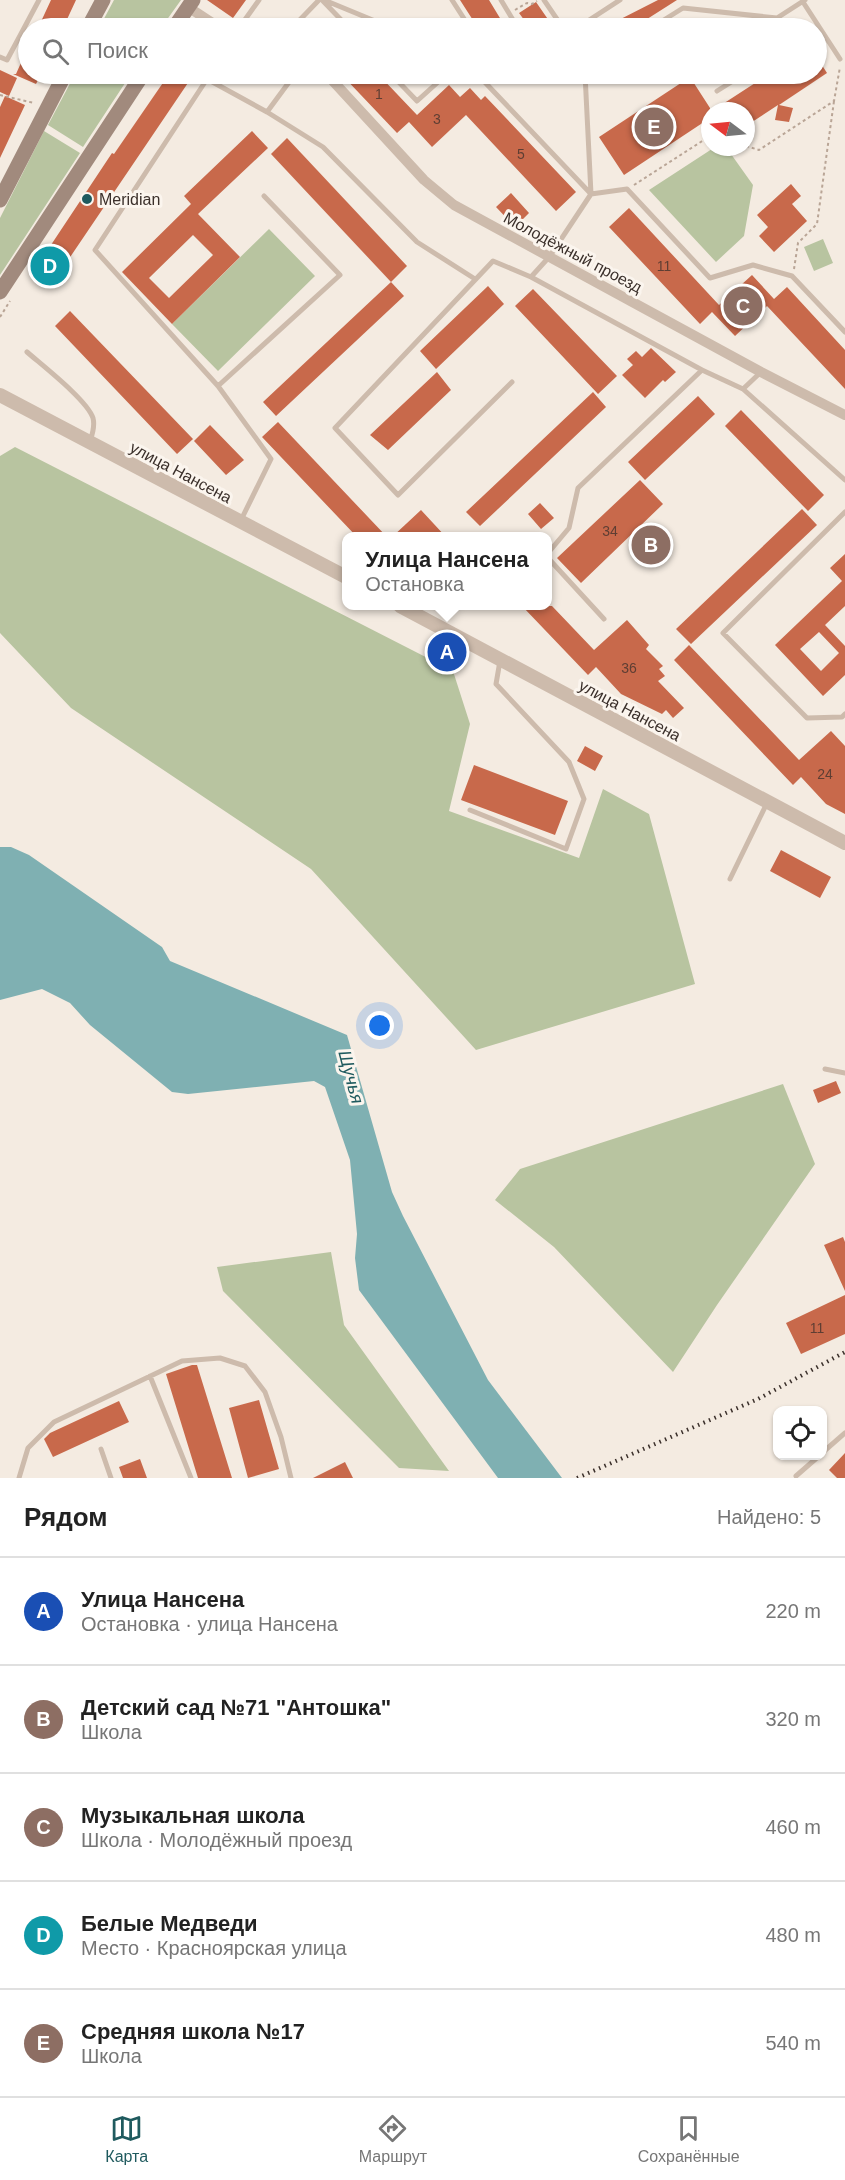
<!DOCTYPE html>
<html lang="ru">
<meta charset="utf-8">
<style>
body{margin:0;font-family:Arial,sans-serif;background:#f2f2f2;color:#222}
.controls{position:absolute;right:18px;bottom:18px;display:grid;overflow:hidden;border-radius:12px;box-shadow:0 2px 4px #0004}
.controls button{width:54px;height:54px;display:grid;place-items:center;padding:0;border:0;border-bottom:2px solid #e0e0e0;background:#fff;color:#222;font:30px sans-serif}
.compass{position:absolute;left:701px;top:102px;width:54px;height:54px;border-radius:50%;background:#fff;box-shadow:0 2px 4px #0004;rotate:286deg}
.you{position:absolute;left:380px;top:1026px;width:21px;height:21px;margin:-15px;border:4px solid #fff;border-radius:50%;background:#1a73e8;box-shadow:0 0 0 9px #1a73e833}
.badge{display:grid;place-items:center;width:39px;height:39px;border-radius:50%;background:#1f5a5e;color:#fff;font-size:20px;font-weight:700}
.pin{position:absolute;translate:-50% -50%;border:3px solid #fff;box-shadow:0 2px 6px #0006}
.popup{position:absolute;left:342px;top:532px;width:210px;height:78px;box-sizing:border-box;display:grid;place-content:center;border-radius:12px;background:#fff;filter:drop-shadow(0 2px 4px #0005);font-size:20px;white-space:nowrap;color:#767676}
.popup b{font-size:22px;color:#222}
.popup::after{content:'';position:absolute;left:50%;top:100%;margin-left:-12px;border:12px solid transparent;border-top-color:#fff}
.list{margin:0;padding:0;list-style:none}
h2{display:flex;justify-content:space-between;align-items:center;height:78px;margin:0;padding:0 24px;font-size:26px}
h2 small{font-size:20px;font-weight:400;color:#767676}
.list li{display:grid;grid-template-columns:39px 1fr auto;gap:18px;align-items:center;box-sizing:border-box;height:108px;padding:0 24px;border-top:2px solid #e0e0e0}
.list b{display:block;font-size:22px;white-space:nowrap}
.list p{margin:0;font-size:20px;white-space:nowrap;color:#767676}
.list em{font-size:20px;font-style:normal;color:#767676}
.icon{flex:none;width:33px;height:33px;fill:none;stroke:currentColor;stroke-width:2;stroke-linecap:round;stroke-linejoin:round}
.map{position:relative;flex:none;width:845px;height:1478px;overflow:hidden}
.search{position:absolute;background:#fff;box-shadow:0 2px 4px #0004;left:18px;right:18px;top:18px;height:66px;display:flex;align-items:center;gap:15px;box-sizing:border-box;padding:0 21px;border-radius:33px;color:#767676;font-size:22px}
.sheet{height:618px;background:#fff}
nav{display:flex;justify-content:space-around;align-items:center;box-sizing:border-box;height:84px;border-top:2px solid #e0e0e0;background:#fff;font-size:16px;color:#767676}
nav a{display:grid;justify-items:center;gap:3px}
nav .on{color:#1f5a5e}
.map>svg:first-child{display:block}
.green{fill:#b8c4a0}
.water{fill:#7fb0b2}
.building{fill:#c8694b;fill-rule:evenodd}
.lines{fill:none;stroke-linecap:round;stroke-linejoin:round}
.path{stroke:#b9a596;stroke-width:2;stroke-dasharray:3 3;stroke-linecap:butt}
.service{stroke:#cdbbac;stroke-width:5}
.minor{stroke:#cdbbac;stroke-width:10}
.tertiary{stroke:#cdbbac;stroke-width:14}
.secondary{stroke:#a18a7d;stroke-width:15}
.rail{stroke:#3b302b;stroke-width:4;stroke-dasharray:1.5 4.5;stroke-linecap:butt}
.poi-dot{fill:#1f5a5e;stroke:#fbf5ee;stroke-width:2}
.labels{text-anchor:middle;stroke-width:6;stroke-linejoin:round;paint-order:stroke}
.number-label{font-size:14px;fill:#5e3e33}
.poi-label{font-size:16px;fill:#3b302b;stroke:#fbf5ee;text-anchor:start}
.street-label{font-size:16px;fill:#3b302b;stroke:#fbf5ee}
.water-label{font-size:18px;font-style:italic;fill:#1f5a5e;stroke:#fbf5ee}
</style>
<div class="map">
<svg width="845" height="1478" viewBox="0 0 845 1478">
<rect width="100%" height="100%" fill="#f4ebe1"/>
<path class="green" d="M114,0H181L161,28H99Z
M75,74H131L83,147L48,125Z
M44,131L80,153L0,275V218Z
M715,147H726L753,185L744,236L716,262L649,190Z
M269,229L315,276L218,371L172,324Z
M823,239L833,263L814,271L804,247Z
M15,447L453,671L470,724L449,811L579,858L603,789L649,814L695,984L476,1050L311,869L71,708L0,633V456Z
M783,1084L815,1164L717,1305L673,1372L554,1247L495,1200L520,1169Z
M331,1252L344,1325L449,1471L399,1468L223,1291L217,1267Z"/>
<path class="water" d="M0,847H11L29,855L162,947L170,961L347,1035L392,1192L403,1216L488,1380L562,1478H498L359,1290L355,1258L357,1234L350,1160L325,1087L314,1081L188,1094L172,1092L90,1025L70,1003L42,989L0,1000Z"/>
<path class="building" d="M51,0H76L63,28H38Z
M207,0H246L233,18Z
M460,0H489L506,28H478Z
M658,0H677L633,28H603Z
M536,2L554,28H530L519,13Z
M28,47V74H41L36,84L13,74H16Z
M816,56L827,73L779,105L793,108L789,122L775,120L778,105L746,126V111H712L769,74H816Z
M0,70L17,78L9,96L0,92Z
M169,74H194L60,272L41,260L112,153L114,154Z
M341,74H378L417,115L449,85L460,97L470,88L481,100L485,96L576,192L556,211L466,115L432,147L409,122L397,133Z
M690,77L710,108V118L624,175L599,137Z
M5,96L25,105L0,158V107Z
M252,131L268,148L198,214L240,257L172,324L122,272L191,204L184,196ZM193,235L213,255L169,298L149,278Z
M287,138L407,266L391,282L271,154Z
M791,184L801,196L792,204L807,221L774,252L759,236L768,227L757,215Z
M511,193L529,213L515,227L496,207Z
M629,208L719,305L752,275L774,299L787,287L845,350V389L767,306L735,336L712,312L700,324L609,227Z
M391,282L404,296L276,416L263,402Z
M488,286L504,304L436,369L420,351Z
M533,289L617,376L598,394L515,306Z
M70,311L193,439L177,454L55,326Z
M651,348L676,372L665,382L663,380L645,398L622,375L633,365L627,359L636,351L642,357Z
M437,372L451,390L388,450L370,435Z
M593,392L606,407L480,526L466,512Z
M698,396L715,414L645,480L628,462Z
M741,410L824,495L808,511L725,426Z
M278,422L387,537H357L262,437Z
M210,425L244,460L226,475L194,441Z
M640,480L663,504L581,583L557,558Z
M540,503L554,518L541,529L528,514Z
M802,509L817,525L691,644L676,629Z
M421,510L446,537H392Z
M845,554V606L825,625L845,646V675L823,696L775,645L842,581L830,568ZM819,632L839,653L821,671L800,649Z
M522,606H552L594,650L627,620L649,645L646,649L663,666L659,669L665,676L658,681L684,708L673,718L666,710L662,714L621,694L596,667L588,675Z
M689,645L799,760L831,731L845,746V814L826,804L801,777L793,785L674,660Z
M585,746L603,756L595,771L577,761Z
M474,765L568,801L555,835L461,800Z
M781,850L831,877L820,898L770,871Z
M836,1081L841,1093L818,1103L813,1090Z
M843,1237L845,1242V1291L824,1245Z
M845,1295V1334L801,1354L786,1323Z
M192,1365H197L232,1478H198L166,1374Z
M259,1400L279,1469L248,1478L229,1408Z
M119,1401L129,1422L53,1457L44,1439L50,1433Z
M845,1453V1478H837L829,1470Z
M140,1459L147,1478H123L119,1467Z
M345,1462L353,1478H313Z"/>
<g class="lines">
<path class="path" d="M515,10L527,3L532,4L537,1
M0,95L34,103
M746,146L759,150L834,101L840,67
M634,185L710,136
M794,269L798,243L817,224L834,101
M0,317L10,301"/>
<path class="service" d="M324,0L392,28
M452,0L470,28
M501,0L513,20L511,28
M544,0L563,28
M323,1L349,28
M803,2L840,59
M777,18L783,28
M239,28L259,0
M292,28L319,0
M577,28L620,0
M651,28L683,8L777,18L805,0
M0,57L7,60L39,0
M391,74L417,101L447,74
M477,74L591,194L627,189L710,278L753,265L792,276L845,332
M717,91L744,74
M267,112L323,147L417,242L475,279
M264,196L340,275L218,386L95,250L207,79L267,112L295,74
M531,277L702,370
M27,352C43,366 87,400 93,418C95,426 93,433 90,441
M761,372L743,389L845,480
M512,382L398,495L335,428L493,261L531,277L550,256L591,194L585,74
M218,386L271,459L241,520
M845,512L723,633L807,718L842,717L845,714
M548,553L569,528L578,488L702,370L743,389
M548,558L604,619
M470,810L566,849L584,799L569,762L496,684L500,661
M730,879L767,803
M825,1069L845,1073
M150,1376L191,1478
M101,1449L111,1478
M822,1453L845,1433
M796,1476L819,1456
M19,1478L28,1448L54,1422L182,1361L220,1358L245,1366L265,1392L281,1437L291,1478"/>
<path class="minor" d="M188,7L220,28
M320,74L332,80L424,180L454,205L761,372L845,415"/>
<path class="tertiary" d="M0,395L346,577
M400,606L845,843"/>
<path class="secondary" d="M88,28L103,0
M174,28L193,0
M0,200L65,74
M0,292L143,74"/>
<path class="rail" d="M577,1478L758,1399L845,1352"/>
</g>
<circle class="poi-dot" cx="87" cy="199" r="6"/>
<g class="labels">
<g class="number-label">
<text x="379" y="99">1</text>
<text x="437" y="124">3</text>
<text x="521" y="159">5</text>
<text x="664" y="271">11</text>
<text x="610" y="536">34</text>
<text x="629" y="673">36</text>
<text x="825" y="779">24</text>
<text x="817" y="1333">11</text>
</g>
<g class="poi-label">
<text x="99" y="205">Meridian</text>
</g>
<g class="street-label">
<text transform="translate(573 252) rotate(28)" y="6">Молодёжный проезд</text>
<text transform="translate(181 472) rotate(28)" y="6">улица Нансена</text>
<text transform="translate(630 710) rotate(28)" y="6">улица Нансена</text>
</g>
<g class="water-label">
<text transform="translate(351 1077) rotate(75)" y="6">Щучья</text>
</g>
</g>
</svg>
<div class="controls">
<button><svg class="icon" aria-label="locate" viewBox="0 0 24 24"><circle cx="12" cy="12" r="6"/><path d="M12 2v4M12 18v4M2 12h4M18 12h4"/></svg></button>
</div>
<svg class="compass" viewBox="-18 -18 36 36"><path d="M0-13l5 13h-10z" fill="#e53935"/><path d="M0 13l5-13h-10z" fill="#767676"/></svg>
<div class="you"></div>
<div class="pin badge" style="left:447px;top:652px;background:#1a4fb4">A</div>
<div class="popup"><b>Улица Нансена</b>Остановка</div>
<div class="pin badge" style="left:651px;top:545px;background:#8d6e63">B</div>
<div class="pin badge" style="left:743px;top:306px;background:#8d6e63">C</div>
<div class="pin badge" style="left:50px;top:266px;background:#0f9aa8">D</div>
<div class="pin badge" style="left:654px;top:127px;background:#8d6e63">E</div>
<div class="search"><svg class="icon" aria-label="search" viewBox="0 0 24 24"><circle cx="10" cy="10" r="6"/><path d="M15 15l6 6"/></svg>Поиск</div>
</div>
<section class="sheet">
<h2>Рядом<small>Найдено: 5</small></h2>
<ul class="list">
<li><span class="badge" style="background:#1a4fb4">A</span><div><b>Улица Нансена</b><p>Остановка · улица Нансена</p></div><em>220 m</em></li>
<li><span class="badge" style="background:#8d6e63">B</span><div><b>Детский сад №71 &quot;Антошка&quot;</b><p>Школа</p></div><em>320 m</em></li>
<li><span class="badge" style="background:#8d6e63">C</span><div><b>Музыкальная школа</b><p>Школа · Молодёжный проезд</p></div><em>460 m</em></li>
<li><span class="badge" style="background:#0f9aa8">D</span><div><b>Белые Медведи</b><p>Место · Красноярская улица</p></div><em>480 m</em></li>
<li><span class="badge" style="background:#8d6e63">E</span><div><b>Средняя школа №17</b><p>Школа</p></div><em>540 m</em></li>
</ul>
</section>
<nav>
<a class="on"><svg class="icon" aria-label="map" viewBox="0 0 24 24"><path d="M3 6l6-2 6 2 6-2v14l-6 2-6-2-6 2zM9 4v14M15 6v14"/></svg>Карта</a>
<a><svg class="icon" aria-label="directions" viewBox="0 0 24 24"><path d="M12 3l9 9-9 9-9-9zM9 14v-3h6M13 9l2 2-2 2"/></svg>Маршрут</a>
<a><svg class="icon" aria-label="saved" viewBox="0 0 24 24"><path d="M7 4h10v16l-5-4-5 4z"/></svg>Сохранённые</a>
</nav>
